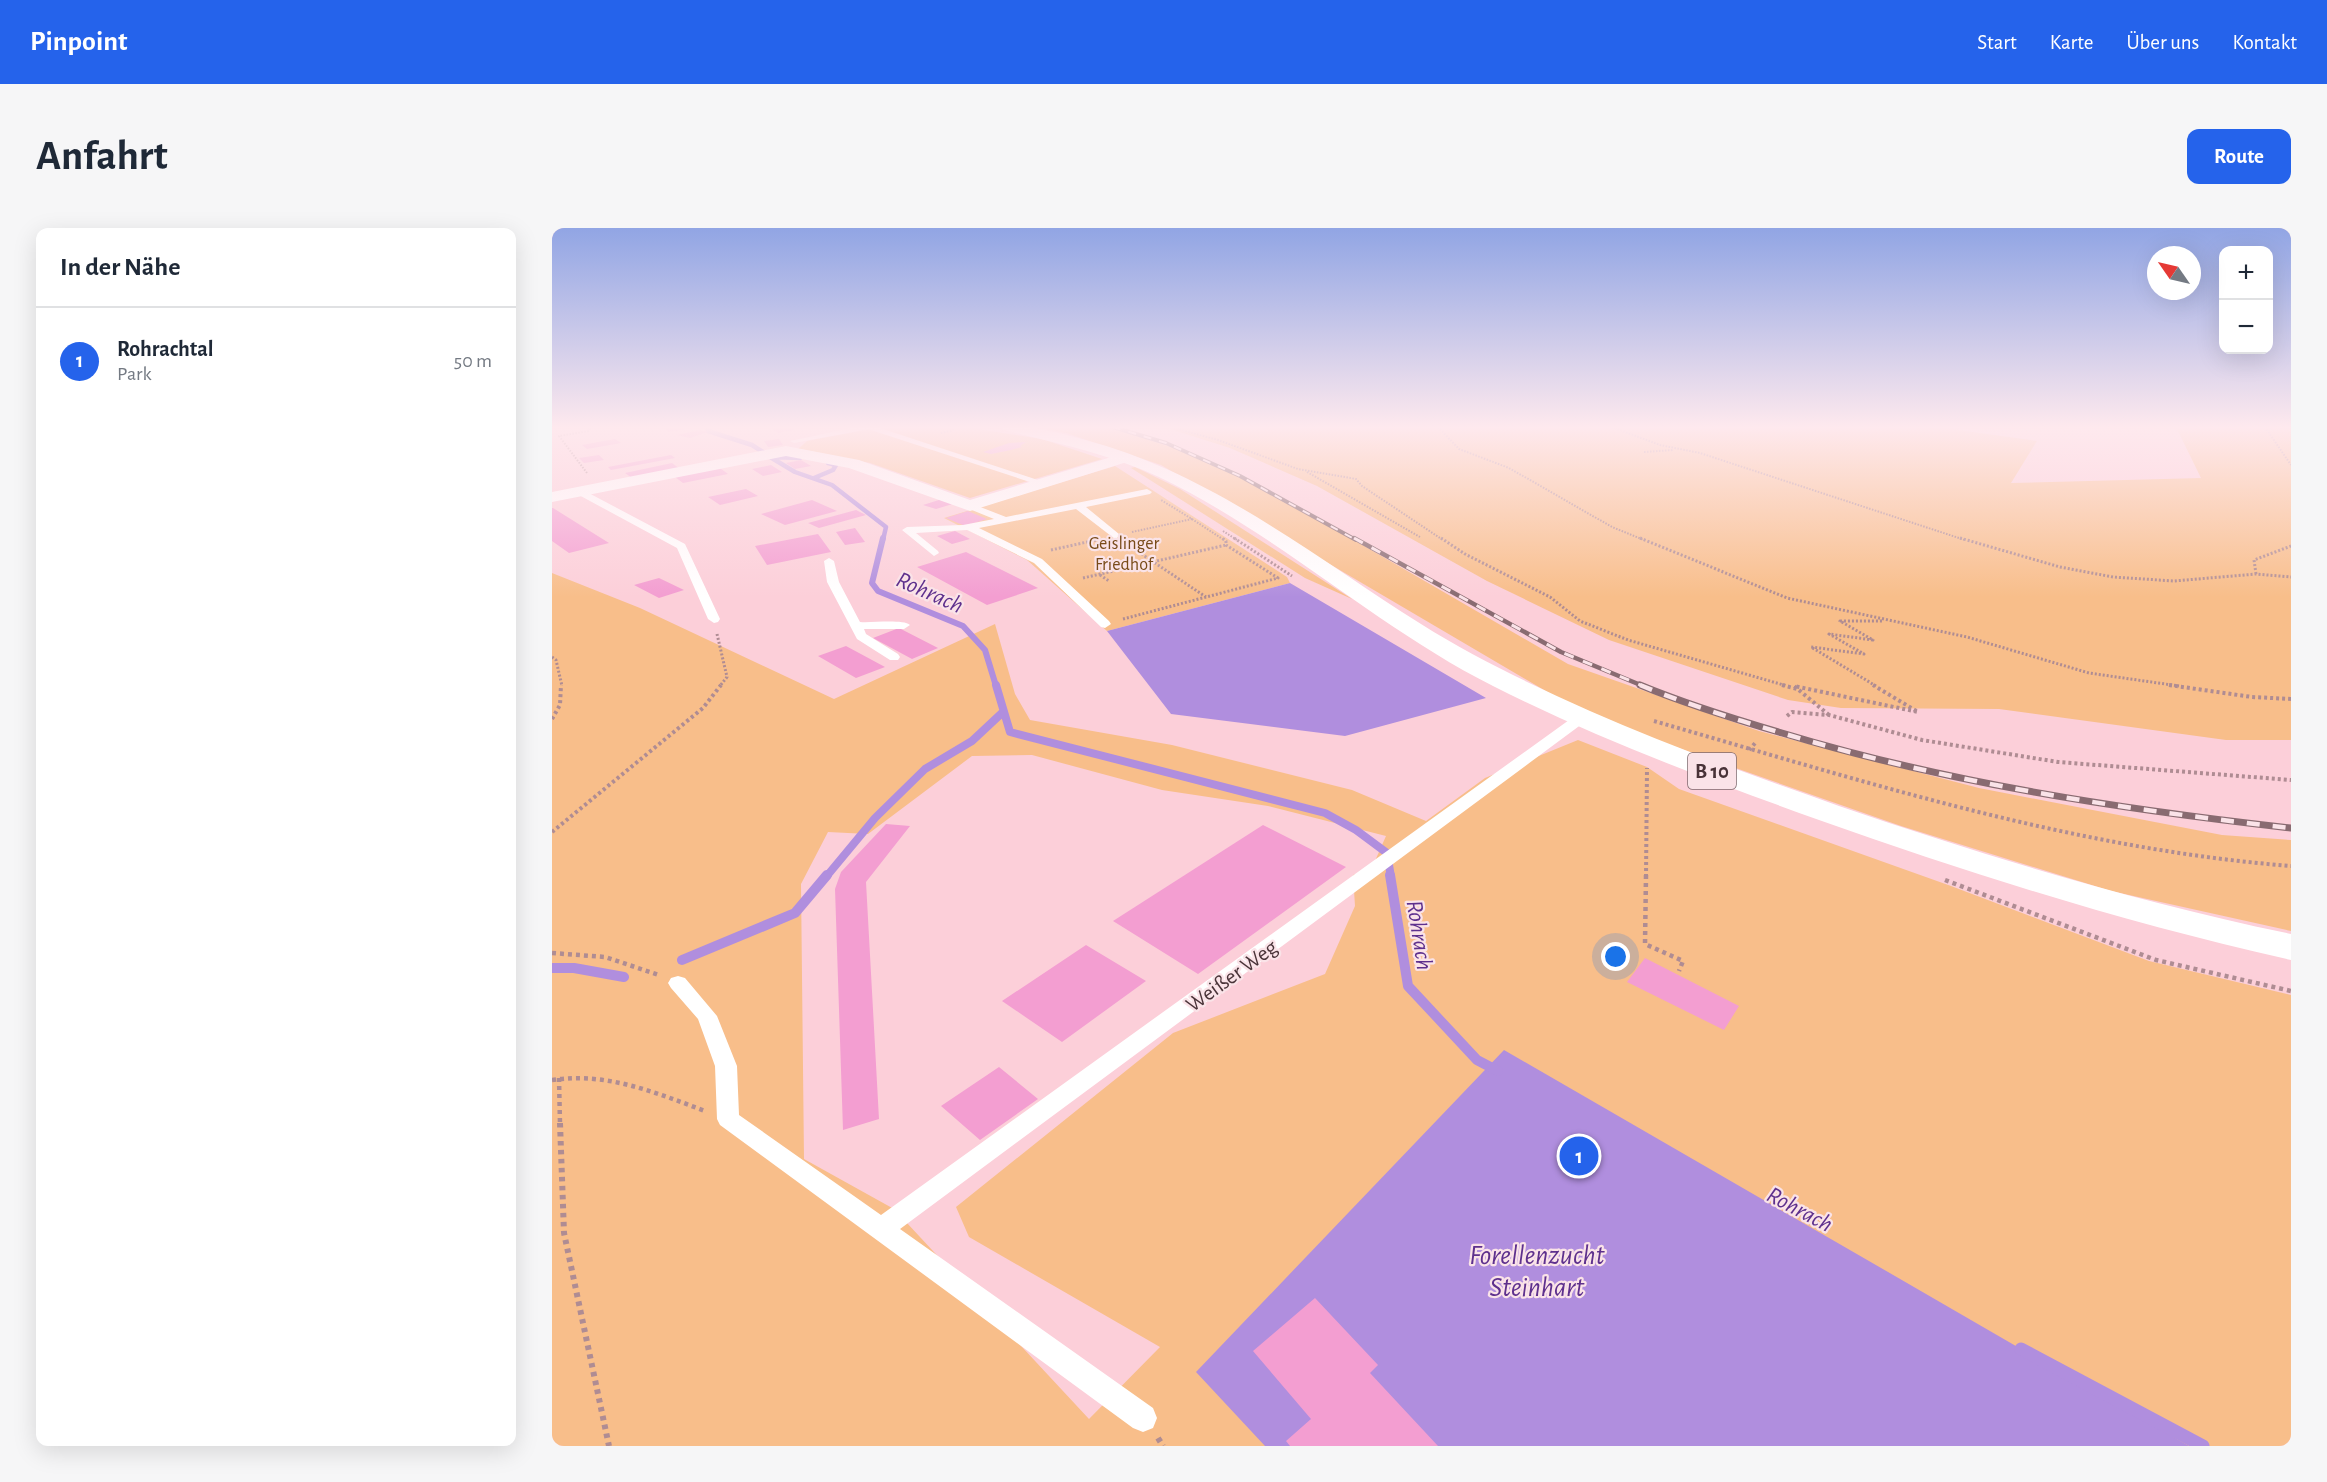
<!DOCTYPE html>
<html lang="de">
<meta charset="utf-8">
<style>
body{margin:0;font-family:"Alegreya Sans",sans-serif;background:#f6f6f7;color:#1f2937}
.controls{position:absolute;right:18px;top:18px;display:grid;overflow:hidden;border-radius:12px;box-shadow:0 6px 24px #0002}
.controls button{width:54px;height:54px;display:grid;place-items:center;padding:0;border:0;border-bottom:2px solid #e0e1e3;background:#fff;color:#1f2937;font:30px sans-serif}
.compass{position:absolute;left:1595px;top:18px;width:54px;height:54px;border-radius:50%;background:#fff;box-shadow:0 6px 24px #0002;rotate:304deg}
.you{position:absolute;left:1064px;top:729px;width:21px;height:21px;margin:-15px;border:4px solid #fff;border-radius:50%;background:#1a73e8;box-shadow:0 0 0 9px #1a73e833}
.badge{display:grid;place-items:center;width:39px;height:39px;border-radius:50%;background:#2563eb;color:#fff;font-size:20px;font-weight:700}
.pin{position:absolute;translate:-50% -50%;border:3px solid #fff;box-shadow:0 2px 6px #0006}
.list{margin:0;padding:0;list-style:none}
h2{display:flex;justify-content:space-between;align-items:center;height:78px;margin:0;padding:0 24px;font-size:26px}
h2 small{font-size:20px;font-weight:400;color:#747a83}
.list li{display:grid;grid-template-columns:39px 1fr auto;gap:18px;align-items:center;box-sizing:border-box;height:108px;padding:0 24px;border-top:2px solid #e0e1e3}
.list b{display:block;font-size:22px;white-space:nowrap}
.list p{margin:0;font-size:20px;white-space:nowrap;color:#747a83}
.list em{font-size:20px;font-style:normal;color:#747a83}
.map{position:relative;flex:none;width:1739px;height:1218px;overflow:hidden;border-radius:12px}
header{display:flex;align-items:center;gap:36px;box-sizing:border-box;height:84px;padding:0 30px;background:#2563eb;color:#fff}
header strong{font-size:28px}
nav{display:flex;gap:33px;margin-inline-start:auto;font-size:21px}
.intro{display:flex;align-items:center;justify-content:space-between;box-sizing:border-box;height:144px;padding:0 36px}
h1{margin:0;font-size:42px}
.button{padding:15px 27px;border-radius:12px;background:#2563eb;color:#fff;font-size:21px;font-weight:700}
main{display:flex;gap:36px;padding:0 36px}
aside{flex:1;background:#fff;border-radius:12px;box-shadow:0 6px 24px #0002}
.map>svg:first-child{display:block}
.green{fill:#f8be8a;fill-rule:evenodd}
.water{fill:#b08ede}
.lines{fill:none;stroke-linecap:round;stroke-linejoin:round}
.stream-far4{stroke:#b08ede;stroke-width:4.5}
.stream-far3{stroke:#b08ede;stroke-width:6}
.stream-far2{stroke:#b08ede;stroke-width:8}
.stream-far1{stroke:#b08ede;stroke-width:10}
.stream{stroke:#b08ede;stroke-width:13}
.building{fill:#f39ed1}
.path-far4{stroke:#af8c93;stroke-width:2;stroke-dasharray:1.5 1.5;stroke-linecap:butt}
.path-far3{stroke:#af8c93;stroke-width:3;stroke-dasharray:2 2;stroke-linecap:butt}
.path-far2{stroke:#af8c93;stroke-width:4;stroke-dasharray:3 3;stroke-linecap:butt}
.path-far1{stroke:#af8c93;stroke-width:4.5;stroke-dasharray:4 4;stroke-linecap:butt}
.path{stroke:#af8c93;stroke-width:6;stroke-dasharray:4.5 4.5;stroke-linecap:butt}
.service{fill:#fff;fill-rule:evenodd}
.minor{fill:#fff;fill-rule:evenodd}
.primary{fill:#fff;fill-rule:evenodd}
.rail-far2-casing{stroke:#896b71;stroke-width:4}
.rail-far1-casing{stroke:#896b71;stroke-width:4.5}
.rail-casing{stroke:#896b71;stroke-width:7}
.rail-far2{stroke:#fae3e8;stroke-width:2;stroke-dasharray:8;stroke-linecap:butt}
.rail-far1{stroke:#fae3e8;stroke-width:3;stroke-dasharray:10;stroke-linecap:butt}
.rail{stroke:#fae3e8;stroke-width:4.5;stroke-dasharray:13;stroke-linecap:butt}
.labels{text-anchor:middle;stroke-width:4.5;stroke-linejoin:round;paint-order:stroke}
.far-park-label{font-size:18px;fill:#794b19;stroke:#fae3e8}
.shield{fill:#fae3e8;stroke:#7e686d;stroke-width:1.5}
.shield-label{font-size:21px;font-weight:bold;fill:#493338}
.street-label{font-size:22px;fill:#493338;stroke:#fae3e8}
.water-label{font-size:24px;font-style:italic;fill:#5e308d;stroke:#fae3e8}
.near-water-label{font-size:28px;font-style:italic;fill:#5e308d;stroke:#fae3e8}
</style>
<header>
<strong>Pinpoint</strong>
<nav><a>Start</a><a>Karte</a><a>Über uns</a><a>Kontakt</a></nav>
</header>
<div class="intro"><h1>Anfahrt</h1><a class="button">Route</a></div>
<main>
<aside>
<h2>In der Nähe<small></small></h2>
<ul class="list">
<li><span class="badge">1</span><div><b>Rohrachtal</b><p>Park</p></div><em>50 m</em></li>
</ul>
</aside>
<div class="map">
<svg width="1739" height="1218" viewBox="0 0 1739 1218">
<rect width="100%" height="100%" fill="#fccfd9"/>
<path class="green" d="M329,199H413L490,211L550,231L418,270L318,235L246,221L255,213Z
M483,199H557L650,229L726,268L1016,436L1207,503L1427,560L1670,607L1739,612V703L1559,663L1349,598L1038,489L609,237L514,205Z
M612,199H1385L1485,213L1459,255L1649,250L1624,199H1739V512H1674L1447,481L1289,480L1236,472L1057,412L935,353L765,258L678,220Z
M563,238L735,349L738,355L555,403L475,332L392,290Z
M583,239L628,261L800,371L753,350L579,240Z
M0,345L88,380L282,471L443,396L463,466L478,492L620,517L800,562L874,593L933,550L1026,512L1095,539L1127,561L1399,658L1597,733L1739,767V1218H0ZM480,527L610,562L716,578L834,608L819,642L801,647L803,678L773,746L621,805L404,979L417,1009L608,1119L537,1191L342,981L252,931L249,656L276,604L316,606L420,528Z"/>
<path class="water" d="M738,355L934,470L793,508L619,486L555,403Z
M952,822L1637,1218H713L644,1144Z"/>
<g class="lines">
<path class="stream-far4" d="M155,199L156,203L200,217L211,224
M218,229L243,244L280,257L334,299L331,312
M219,229L248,230
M262,250L281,242L284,237L276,235"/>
<path class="stream-far3" d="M331,310L320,355L326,363L411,398L433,422L444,458"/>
<path class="stream-far2" d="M444,457L458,504L773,585L804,602L835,625L839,649
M274,649L323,590L373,541L420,513L451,484"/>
<path class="stream-far1" d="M838,647L856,758L925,832L946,843
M130,732L243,685L275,647
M0,740H22L72,749"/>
<path class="stream" d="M1469,1121L1651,1218"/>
</g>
<path class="building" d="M112,199H140V200L116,204Z
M236,199L242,202L226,205L220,201Z
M148,202L156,204L138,210L125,207Z
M63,211L69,215L35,221L30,217Z
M227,211L231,217L216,219L212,213Z
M474,214L468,218L470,219L459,222L439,226L431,224L457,215Z
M47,227L52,232L32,235L27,230Z
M119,227L123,230L59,242L56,239Z
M249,232L259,238L243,241L234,235Z
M120,235L128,241L80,250L73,245Z
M219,237L230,244L211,248L200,241Z
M168,240L176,246L131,255L123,249Z
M194,261L206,268L168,277L156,269Z
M390,271L404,275L384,281L371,277Z
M260,272L285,283L233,297L209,286Z
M0,280H1L57,315L17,325L0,313Z
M304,282L314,287L267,300L256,295Z
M416,283L435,291L413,298L394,290Z
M303,300L313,314L293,317L284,304Z
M403,303L418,311L400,316L385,308Z
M266,306L279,324L215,337L203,318Z
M414,324L486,360L435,377L365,339Z
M107,350L132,362L107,370L82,357Z
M347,400L386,420L360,431L321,410Z
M294,418L333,439L304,450L266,428Z
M334,596L358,598L314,654L327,891L291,902L283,661L289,644Z
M711,597L794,639L646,746L561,693Z
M534,717L594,753L510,814L450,773Z
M1093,730L1187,778L1172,802L1075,754Z
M447,839L486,871L428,912L389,878Z
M763,1070L826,1137L818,1145L886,1218H738L734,1213L759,1191L701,1123Z"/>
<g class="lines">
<path class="path-far4" d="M619,199L666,212L746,241L804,251L810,258L891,312
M886,199L907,221L957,240L1060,299L1092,312
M1060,199L1108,217L1148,225L1413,312
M1713,199L1739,237
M389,205L402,202
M1092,224L1121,222
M755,244L868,309
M35,245L7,208L37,203L38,199
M640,291L672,312
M671,303L685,312
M580,304L640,291L609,272"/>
<path class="path-far3" d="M682,310L740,348
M889,310L913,326L998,369L1028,393L1076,412L1235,458
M1088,310L1235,370L1415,409L1537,445L1627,458
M1408,310L1508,339L1561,349L1622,353L1704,346L1739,349
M576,317L654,369
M499,322L544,312
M1704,346L1702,332L1739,318
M548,347L557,353
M531,350L674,317
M571,391L726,350L674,317V313L670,310
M165,406L175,449L168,458
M0,429L4,432L10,458
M1324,458L1259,419L1312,426L1277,406L1321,412L1288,393H1331"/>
<path class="path-far2" d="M1230,457L1245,461
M1617,457L1700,469L1739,471
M1277,487L1242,458L1366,484L1321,457
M1235,488L1240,484L1277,487L1370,512L1506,534L1739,552
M0,491L8,477L9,457
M1102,493C1311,553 1521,621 1739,638
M1197,522L1205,513
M0,604L151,480L169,457
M1094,649L1095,540"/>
<path class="path-far1" d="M1094,647L1093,716L1131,733L1127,743
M1393,652L1604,732L1739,763
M0,725L53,729L107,747
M7,850L8,896
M0,852C55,844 102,864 153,883"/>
<path class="path" d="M8,895L12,1005L57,1218
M606,1210L611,1218"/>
<path class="service" d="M304,199H325L495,255L487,257L316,201L242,215L238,213Z
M595,261L600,264L598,266L534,279L567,306L568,308L563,311L524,281L427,300L490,331L557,393L559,396L553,400L549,399L482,335L415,302L364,305L386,323L387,325L382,328L350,302L355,299L411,297L442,291L415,280L413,278L418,275L454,289Z
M25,262H31L133,316L168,391L166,394L162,395L156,391L125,320L25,266Z
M277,330L282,333L287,354L308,394C320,395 351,391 358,397L352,401H312L314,406L346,426L348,429L346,432H338L305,411L275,354L272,333Z
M1029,486L1034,487L1036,490L1034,493L348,1001L601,1180L605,1190L601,1200L591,1204L581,1200L168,897L165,891L163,838L146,791L119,760L116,755L119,750L126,748L133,750L165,788L185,838L187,887L329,987L1024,487Z"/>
<path class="minor" d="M234,218L307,232L418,272L566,227H578L580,230L578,233L418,283L297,240L234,228L0,274V264Z"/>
<path class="primary" d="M450,199C478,197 505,204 533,212C659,245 761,328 869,396C923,430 980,457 1038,483C1119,519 1203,548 1287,578C1436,629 1585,674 1739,706V732C1578,696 1422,647 1267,592C1156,552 1046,511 941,458C824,399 726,306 607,249C558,226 505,215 452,202Z"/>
<defs>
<path id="rail-far2" d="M561,199L614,215L688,248L804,312"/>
<path id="rail-far1" d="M802,310L1009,424L1091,458"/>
<path id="rail" d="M1088,457C1134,476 1182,491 1230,505C1396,555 1567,581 1739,600"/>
</defs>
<use href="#rail-far2" class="rail-far2-casing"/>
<use href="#rail-far1" class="rail-far1-casing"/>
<use href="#rail" class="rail-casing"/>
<use href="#rail-far2" class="rail-far2"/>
<use href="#rail-far1" class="rail-far1"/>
<use href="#rail" class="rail"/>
</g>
<linearGradient id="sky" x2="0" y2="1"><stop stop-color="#91a5e4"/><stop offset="0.54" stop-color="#fee9ee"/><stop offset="1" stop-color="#fee9ee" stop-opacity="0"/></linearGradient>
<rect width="1739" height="369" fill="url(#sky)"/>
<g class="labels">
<g class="far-park-label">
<text x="572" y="321">Geislinger<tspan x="572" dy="21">Friedhof</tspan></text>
</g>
<rect class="shield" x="1136" y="525" width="48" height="36" rx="4.5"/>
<g class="shield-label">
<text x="1160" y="550">B 10</text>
</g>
<g class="street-label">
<text transform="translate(679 747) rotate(-36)" y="8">Weißer Weg</text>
</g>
<g class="water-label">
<text transform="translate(378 364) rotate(24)" y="8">Rohrach</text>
<text transform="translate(868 707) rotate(81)" y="8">Rohrach</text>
<text transform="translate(1248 981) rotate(28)" y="8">Rohrach</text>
</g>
<g class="near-water-label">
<text x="985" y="1036">Forellenzucht<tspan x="985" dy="32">Steinhart</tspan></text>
</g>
</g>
</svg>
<div class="controls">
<button>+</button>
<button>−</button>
</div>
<svg class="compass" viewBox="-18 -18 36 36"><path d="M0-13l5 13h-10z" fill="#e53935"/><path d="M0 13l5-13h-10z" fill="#747a83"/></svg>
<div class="you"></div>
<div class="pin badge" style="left:1027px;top:928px">1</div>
</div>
</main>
